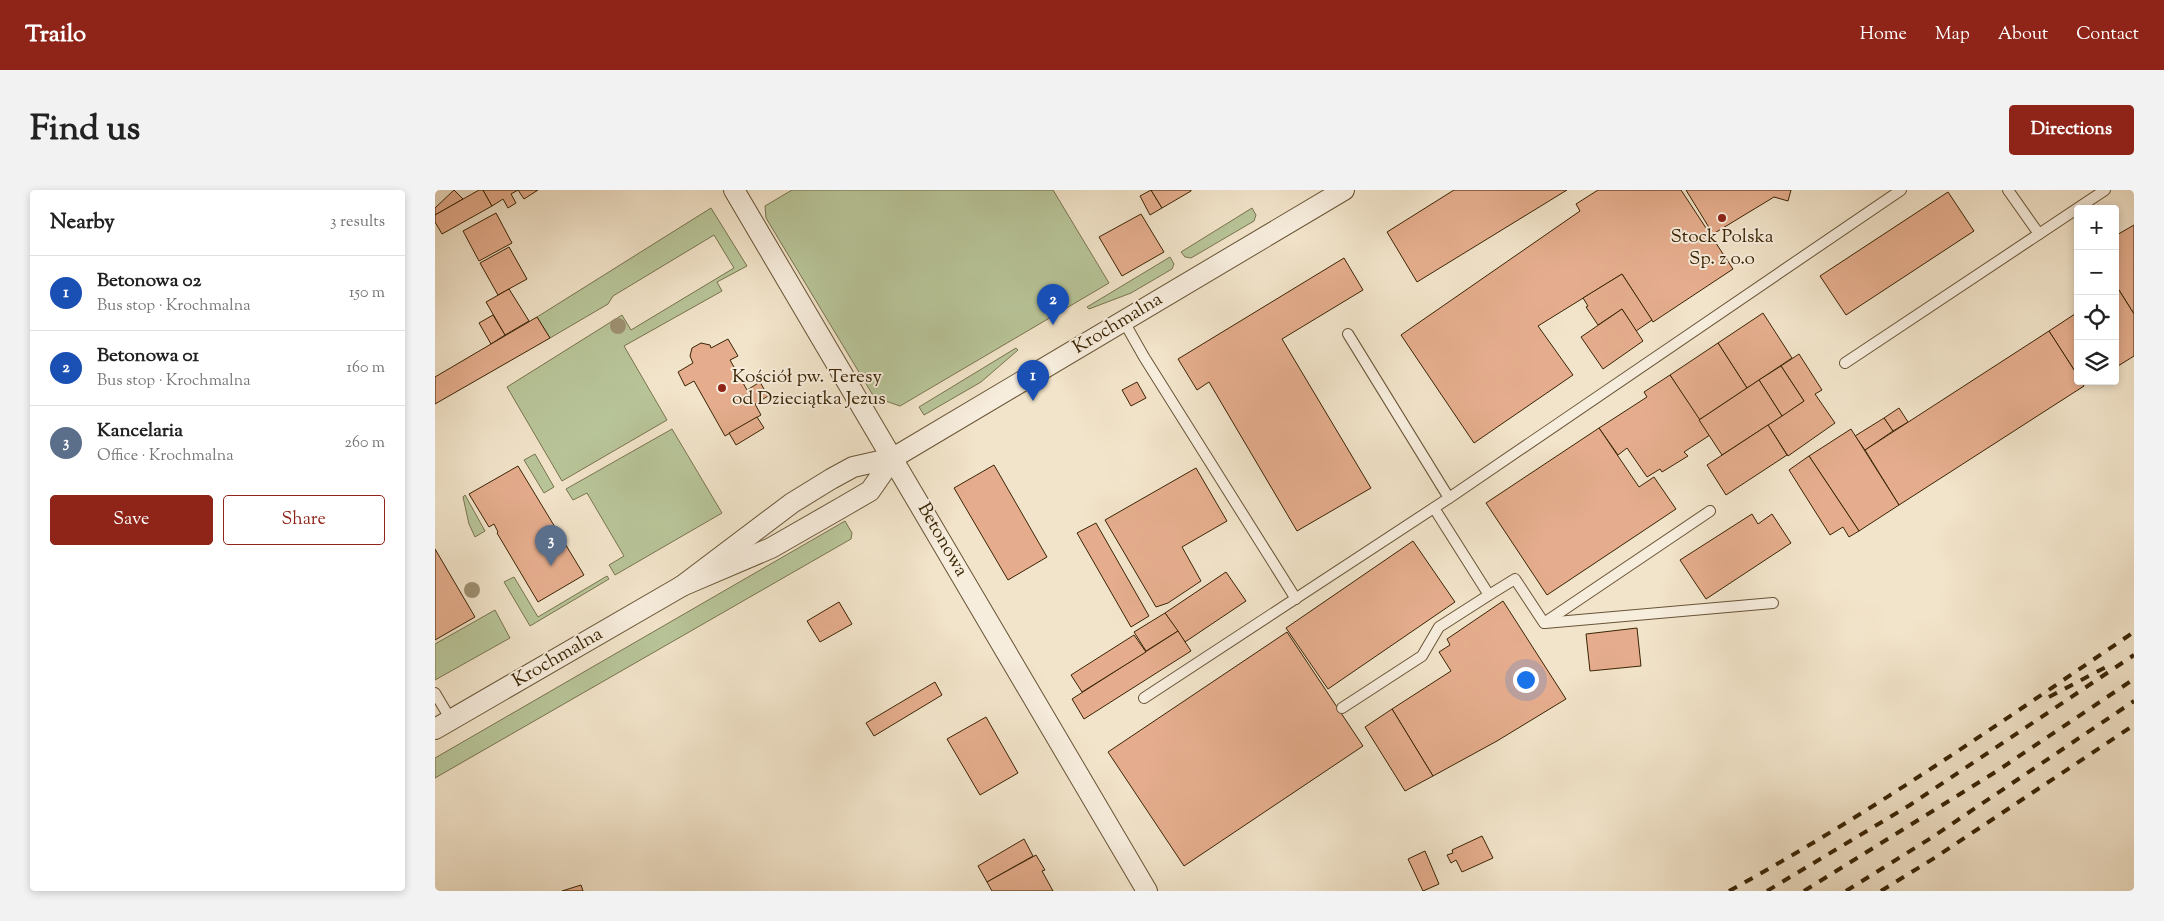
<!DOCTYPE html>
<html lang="en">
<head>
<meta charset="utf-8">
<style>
	body { margin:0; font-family:"Sorts Mill Goudy",serif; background:#f2f2f2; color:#222 }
	.controls { position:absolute; right:15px; top:15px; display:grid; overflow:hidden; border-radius:5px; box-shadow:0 2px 8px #0003 }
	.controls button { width:45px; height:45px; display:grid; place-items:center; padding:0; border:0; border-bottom:1px solid #e0e0e0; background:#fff; color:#222; font:25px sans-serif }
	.you { position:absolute; left:1090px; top:489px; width:18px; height:18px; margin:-12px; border:4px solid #fff; border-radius:50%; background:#1a73e8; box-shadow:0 0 0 8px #1a73e833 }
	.badge { display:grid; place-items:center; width:32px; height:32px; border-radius:50%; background:#8f2418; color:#fff; font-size:16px; font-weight:700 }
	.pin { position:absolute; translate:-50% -41px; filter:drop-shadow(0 1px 2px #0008) }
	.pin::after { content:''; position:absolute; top:26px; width:18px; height:15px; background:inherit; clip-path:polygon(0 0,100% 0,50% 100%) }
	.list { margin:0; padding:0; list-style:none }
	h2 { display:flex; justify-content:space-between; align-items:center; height:65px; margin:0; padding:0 20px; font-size:21px }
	h2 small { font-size:16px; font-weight:400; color:#767676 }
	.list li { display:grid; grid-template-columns:32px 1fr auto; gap:15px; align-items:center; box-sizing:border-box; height:75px; padding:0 20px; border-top:1px solid #e0e0e0 }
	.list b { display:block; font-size:19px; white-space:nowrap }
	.list p { margin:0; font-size:16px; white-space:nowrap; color:#767676 }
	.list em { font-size:16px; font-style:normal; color:#767676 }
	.actions { display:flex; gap:10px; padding:15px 20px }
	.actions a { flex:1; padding:11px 0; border:1px solid #8f2418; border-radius:5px; text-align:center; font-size:18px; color:#8f2418 }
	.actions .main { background:#8f2418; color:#fff }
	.icon { flex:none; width:28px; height:28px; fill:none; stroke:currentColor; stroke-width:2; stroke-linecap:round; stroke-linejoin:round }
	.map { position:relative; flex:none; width:1699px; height:701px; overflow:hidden; border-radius:5px }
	header { display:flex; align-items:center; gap:30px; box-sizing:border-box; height:70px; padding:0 25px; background:#8f2418; color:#fff }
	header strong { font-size:24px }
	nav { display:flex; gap:28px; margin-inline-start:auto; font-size:18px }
	.intro { display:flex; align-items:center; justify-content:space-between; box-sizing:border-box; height:120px; padding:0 30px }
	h1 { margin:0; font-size:35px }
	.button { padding:12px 22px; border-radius:5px; background:#8f2418; color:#fff; font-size:18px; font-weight:700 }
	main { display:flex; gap:30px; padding:0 30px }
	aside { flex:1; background:#fff; border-radius:5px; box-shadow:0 2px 8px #0003 }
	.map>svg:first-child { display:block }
	.green { fill:#b8c599; stroke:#79744e }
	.building { fill:#e5ad8d; stroke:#3a2404 }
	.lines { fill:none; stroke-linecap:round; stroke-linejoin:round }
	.service-casing { stroke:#685436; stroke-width:12 }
	.minor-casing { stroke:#685436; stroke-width:22 }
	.service { stroke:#f7eddd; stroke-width:10 }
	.minor { stroke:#f7eddd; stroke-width:20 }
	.rail { stroke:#3a2404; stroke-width:4; stroke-dasharray:9 9; stroke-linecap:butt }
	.tree { fill:#9e9071 }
	.poi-dot { fill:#8f2418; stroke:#f7eddd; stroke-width:2 }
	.labels { text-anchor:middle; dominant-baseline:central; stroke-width:4; stroke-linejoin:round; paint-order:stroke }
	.poi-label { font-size:19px; fill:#3a2404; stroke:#f7eddd }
	.street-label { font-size:19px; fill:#3a2404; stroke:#f7eddd }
</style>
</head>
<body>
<header>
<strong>Trailo</strong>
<nav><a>Home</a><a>Map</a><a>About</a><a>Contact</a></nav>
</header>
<div class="intro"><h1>Find us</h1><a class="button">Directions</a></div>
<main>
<aside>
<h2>Nearby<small>3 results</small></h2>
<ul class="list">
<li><span class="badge" style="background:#1a4fb4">1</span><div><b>Betonowa 02</b><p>Bus stop · Krochmalna</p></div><em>150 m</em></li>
<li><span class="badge" style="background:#1a4fb4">2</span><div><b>Betonowa 01</b><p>Bus stop · Krochmalna</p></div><em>160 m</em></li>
<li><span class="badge" style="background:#5c6f8a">3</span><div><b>Kancelaria</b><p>Office · Krochmalna</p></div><em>260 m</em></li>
</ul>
<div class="actions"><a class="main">Save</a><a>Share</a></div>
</aside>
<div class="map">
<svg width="1699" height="701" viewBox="0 0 1699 701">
	<rect width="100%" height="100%" fill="#f2e4ca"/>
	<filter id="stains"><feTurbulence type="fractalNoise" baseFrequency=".004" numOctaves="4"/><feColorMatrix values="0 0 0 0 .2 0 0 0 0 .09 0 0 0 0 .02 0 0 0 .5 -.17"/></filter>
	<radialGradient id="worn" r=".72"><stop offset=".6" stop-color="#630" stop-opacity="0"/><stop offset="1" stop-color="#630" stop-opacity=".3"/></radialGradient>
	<g class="green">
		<path d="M357,0H618L674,93L465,216L439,207L331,28L330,16Z"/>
		<path d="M276,18L312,76L282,92L287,101L189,156L232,230L127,291L72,197L187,125L196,140L299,78L279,45L178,106L173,114L115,148L102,127Z"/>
		<path d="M817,18L821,25L819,31L756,68L750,67L746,62Z"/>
		<path d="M735,67L739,74L737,79L696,103L654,119L652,117Z"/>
		<path d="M581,158L583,160L546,192L489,225L484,217Z"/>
		<path d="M237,239L287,323L180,385L174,375L189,366L152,303L138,310L131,299Z"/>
		<path d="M100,264L119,297L109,303L89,270Z"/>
		<path d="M30,305L50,341L40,347L34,334L28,307Z"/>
		<path d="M410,331L417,343L416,349L0,588V568Z"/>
		<path d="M172,386L174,389L95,436L69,392L79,387L103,427Z"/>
		<path d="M60,420L75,448L0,490V454Z"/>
	</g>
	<g class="building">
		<path d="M19,0L28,9L0,25V18Z"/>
		<path d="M44,0H48L57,16L7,44L0,32V25Z"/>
		<path d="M48,0H83L76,4L81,13L73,18L68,9L57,16Z"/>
		<path d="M83,0H103L89,9Z"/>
		<path d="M716,0L727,18L715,25L705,6Z"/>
		<path d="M716,0H756V1L727,18Z"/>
		<path d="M1019,0H1132L982,92L952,42Z"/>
		<path d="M1163,0H1246L1298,79L1218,132L1187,84L1103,136L1138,185L1039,253L966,145L1145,21L1141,14Z"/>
		<path d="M1251,0H1356L1353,11L1339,7L1278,44Z"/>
		<path d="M1513,2L1539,41L1411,125L1385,86Z"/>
		<path d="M61,23L77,53L44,71L28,41Z"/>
		<path d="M706,24L729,62L687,86L664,47Z"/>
		<path d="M1699,35V124L1682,97L1680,98V46Z"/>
		<path d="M74,57L92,89L63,105L45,73Z"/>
		<path d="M909,68L928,100L847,149L936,298L862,341L774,192L762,200L743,169Z"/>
		<path d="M1187,84L1217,130L1201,141L1187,119L1163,135L1151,117L1153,116L1148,108Z"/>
		<path d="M1682,97L1699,124V166L1683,176H1680V98Z"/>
		<path d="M74,99L94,131L70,145L51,112Z"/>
		<path d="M1187,119L1208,151L1168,179L1146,147Z"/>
		<path d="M1643,122V186L1614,141Z"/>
		<path d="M1328,123L1357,168L1312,198L1283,153Z"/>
		<path d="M58,125L70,145L56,154L44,133Z"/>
		<path d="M102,127L115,148L0,214V187Z"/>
		<path d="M1614,141L1643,186V191H1646L1649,196L1464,315L1430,260Z"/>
		<path d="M293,149L303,166L295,170L312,200L325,192L333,206L320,214L326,225L290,246L259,191L250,196L243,182L258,173L255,166L257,158L266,153L275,155L276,158Z"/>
		<path d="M1283,153L1312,198L1264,230L1235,185Z"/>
		<path d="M1364,164L1387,200L1380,204L1400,233L1353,266L1333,235L1369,211L1346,176Z"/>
		<path d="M1346,176L1369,211L1347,226L1324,190Z"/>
		<path d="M1235,185L1275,245L1249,262L1253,266L1227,282L1225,279L1212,287L1192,258L1183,265L1164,238L1212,207L1209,202Z"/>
		<path d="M1324,190L1347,226L1287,265L1264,230Z"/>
		<path d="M702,192L711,208L696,216L687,200Z"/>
		<path d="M1464,218L1473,232L1458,241L1449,228Z"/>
		<path d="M322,227L329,238L301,255L294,243Z"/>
		<path d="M1449,228L1458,241L1430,260L1420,246Z"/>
		<path d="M1333,235L1352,265L1291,305L1272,275Z"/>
		<path d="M1164,238L1204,297L1219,287L1241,319L1112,405L1051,313Z"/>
		<path d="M1416,239L1464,315L1424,341L1374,266Z"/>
		<path d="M1374,266L1424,341L1414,347L1408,337L1395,345L1354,280Z"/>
		<path d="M559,275L612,367L573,390L519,298Z"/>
		<path d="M83,276L149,385L103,412L62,343L63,342L59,334L54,337L34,304Z"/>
		<path d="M761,278L792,331L747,357L766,391L733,413L721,417L670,330Z"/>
		<path d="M1317,324L1323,334L1337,324L1356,353L1271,409L1245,370Z"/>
		<path d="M661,333L714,426L696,437L642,343Z"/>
		<path d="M978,351L1020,412L893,499L851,438Z"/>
		<path d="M0,359L40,427L0,450Z"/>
		<path d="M791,382L811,411L750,452L730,423Z"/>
		<path d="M1068,411L1131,509L1062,551L998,586L957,519L1016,481L1004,462L1015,455L1012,449Z"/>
		<path d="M404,412L417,434L385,452L372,431Z"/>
		<path d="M730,423L743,441L711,461L699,442Z"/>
		<path d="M1202,438L1206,476L1155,481L1151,444Z"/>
		<path d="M743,441L756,461L649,529L637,509Z"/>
		<path d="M852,442L928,556L749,676L673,562Z"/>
		<path d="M699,445L711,462L647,502L636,485Z"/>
		<path d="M500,492L507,505L439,546L431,533Z"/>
		<path d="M957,519L998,586L970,601L930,537Z"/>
		<path d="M551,527L583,583L545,605L512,549Z"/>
		<path d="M1047,646L1058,668L1027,682L1021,670L1016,673L1012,665L1018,663L1017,660Z"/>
		<path d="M589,649L598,666L552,692L543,676Z"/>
		<path d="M990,661L1004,694L988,701L973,669Z"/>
		<path d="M601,665L610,680L607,681L618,701H557L552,692Z"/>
		<path d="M146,695L148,701H127Z"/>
	</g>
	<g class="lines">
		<defs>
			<g id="service">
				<path d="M1573,0L1604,44L1670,0"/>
				<path d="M688,130L709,167L861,409"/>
				<path d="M913,144L1014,308L1466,0"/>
				<path d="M1410,173L1604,44"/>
				<path d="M999,318L1054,405L1080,389L1109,433L1275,321"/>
				<path d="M1110,433L1338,413"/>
				<path d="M0,503L16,530"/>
				<path d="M709,508L1014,308"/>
				<path d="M907,518L987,466L1004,437L1054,405"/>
			</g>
			<g id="minor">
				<path d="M299,0L712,701"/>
				<path d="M247,396L357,313L396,289L418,277L458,268L909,0"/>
				<path d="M0,539L247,396L336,358L411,315L435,301L458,268"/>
			</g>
		</defs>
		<use href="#service" class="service-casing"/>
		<use href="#minor" class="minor-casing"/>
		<use href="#service" class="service"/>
		<use href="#minor" class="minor"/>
		<g class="rail">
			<path d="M1614,507L1671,477"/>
			<path d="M1294,701C1435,624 1566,532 1699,442"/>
			<path d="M1332,701L1475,615L1699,465"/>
			<path d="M1369,701L1562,581L1699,489"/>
			<path d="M1411,701L1496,648L1699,511"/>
			<path d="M1446,701L1501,667L1699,535"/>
		</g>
	</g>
	<g class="tree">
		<circle cx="183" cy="136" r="8"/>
		<circle cx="37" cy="400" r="8"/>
	</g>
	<g class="poi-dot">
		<circle cx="1287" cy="28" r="5"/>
		<circle cx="287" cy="198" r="5"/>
	</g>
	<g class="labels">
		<g class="poi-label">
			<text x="1287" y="47">Stock Polska<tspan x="1287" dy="22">Sp. z o.o</tspan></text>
			<text x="297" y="187" text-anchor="start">Kościół pw. Teresy<tspan x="297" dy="22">od Dzieciątka Jezus</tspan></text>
		</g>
		<g class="street-label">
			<text transform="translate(683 134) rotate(-31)">Krochmalna</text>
			<text transform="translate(507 350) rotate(60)">Betonowa</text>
			<text transform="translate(123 468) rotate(-30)">Krochmalna</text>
		</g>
	</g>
	<rect width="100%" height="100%" filter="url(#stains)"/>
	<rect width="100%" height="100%" fill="url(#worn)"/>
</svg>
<div class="controls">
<button>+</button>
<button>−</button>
<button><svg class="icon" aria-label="locate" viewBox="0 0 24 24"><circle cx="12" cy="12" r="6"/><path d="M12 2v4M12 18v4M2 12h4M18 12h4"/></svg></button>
<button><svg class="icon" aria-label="layers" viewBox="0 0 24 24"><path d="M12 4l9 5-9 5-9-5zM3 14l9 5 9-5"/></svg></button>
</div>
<div class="you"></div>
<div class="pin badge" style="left:598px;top:211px;background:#1a4fb4">1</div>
<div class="pin badge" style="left:618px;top:135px;background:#1a4fb4">2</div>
<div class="pin badge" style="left:116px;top:376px;background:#5c6f8a">3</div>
</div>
</main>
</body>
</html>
